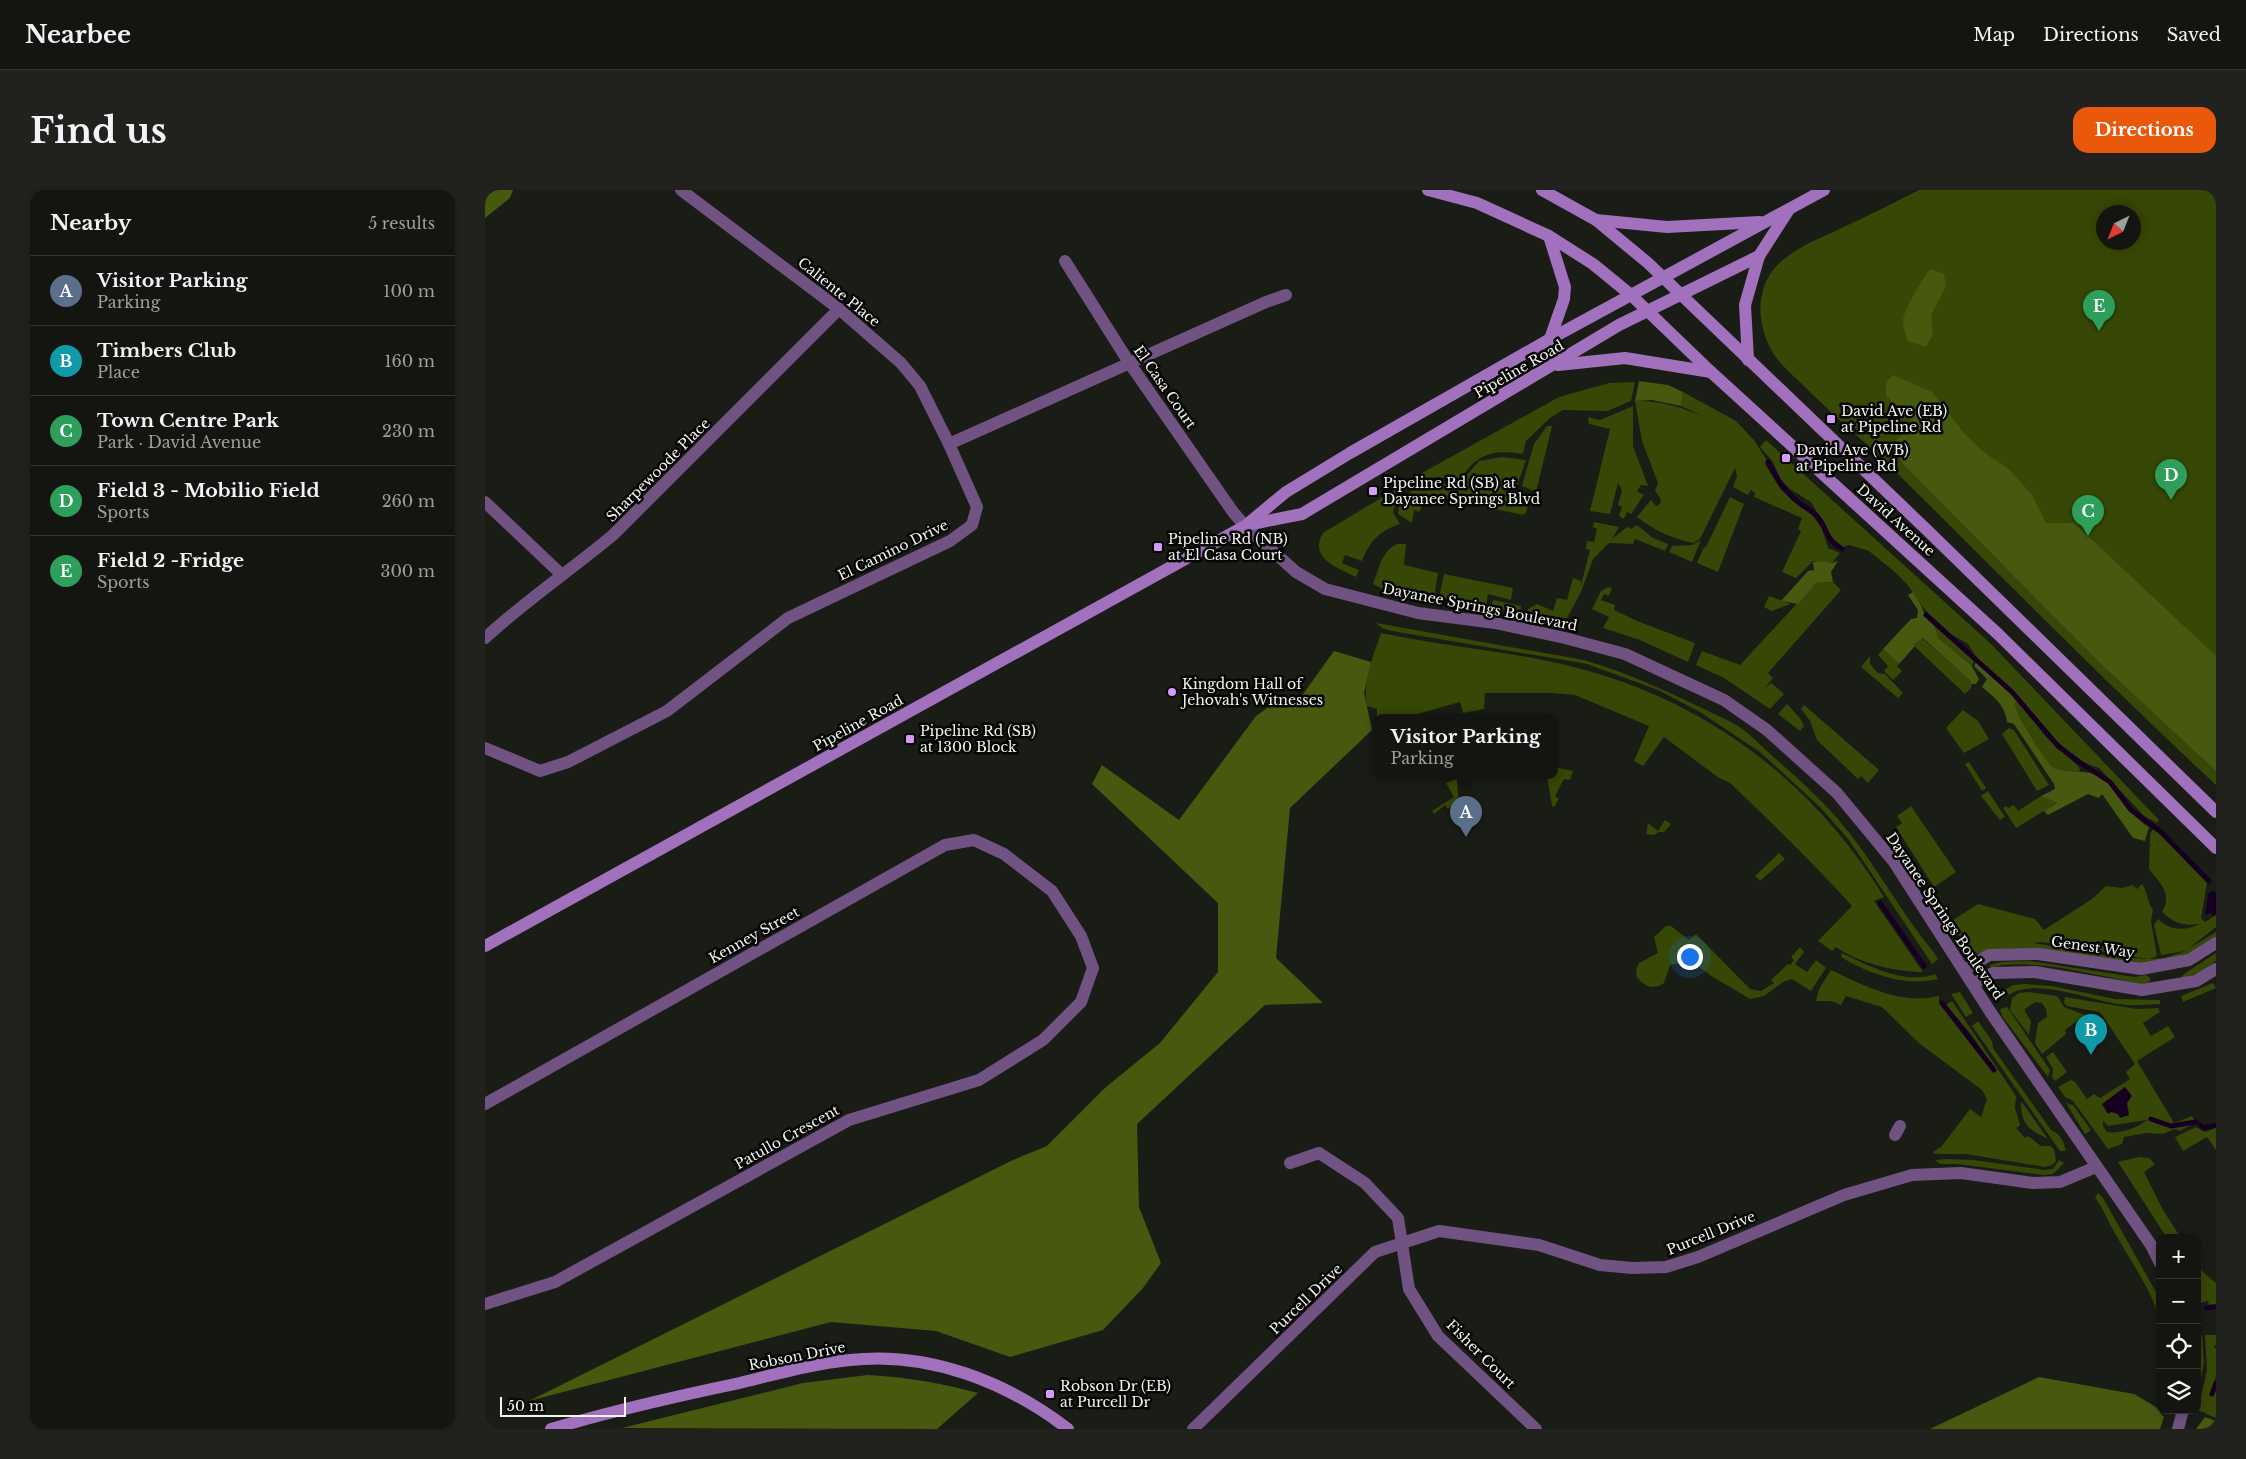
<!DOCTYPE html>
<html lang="en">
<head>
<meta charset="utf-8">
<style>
	body { margin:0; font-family:"Libre Baskerville",serif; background:#21221e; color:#f1f3f6 }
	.controls { position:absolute; right:15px; bottom:15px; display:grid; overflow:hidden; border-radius:10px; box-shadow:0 2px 12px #0003 }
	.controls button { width:45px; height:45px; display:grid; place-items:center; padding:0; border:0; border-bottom:1px solid #333430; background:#141510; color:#f1f3f6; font:25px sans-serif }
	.compass { position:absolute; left:1611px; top:15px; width:45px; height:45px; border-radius:50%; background:#141510; box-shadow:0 2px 12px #0003; rotate:223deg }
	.scale { position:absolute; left:15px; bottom:12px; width:126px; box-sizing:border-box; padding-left:5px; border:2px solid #f3f4f0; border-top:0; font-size:14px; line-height:18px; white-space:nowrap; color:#f3f4f0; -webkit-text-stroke:4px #060605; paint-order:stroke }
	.you { position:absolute; left:1204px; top:766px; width:18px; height:18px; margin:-12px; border:4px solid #fff; border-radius:50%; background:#1a73e8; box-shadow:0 0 0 8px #1a73e833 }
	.badge { display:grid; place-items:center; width:32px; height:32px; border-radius:50%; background:#ea580c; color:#fff; font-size:16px; font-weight:700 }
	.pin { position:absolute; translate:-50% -41px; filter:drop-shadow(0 1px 2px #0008) }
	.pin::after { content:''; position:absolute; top:26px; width:18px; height:15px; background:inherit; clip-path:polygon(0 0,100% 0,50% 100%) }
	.popup { position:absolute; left:888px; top:524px; width:185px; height:65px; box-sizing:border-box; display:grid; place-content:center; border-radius:10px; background:#141510; filter:drop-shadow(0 1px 4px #0005); font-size:16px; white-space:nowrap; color:#9d9f9f }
	.popup b { font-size:19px; color:#f1f3f6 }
	.popup::after { content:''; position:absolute; left:50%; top:100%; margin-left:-10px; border:10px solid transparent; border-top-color:#141510 }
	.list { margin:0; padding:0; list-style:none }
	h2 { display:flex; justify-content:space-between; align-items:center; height:65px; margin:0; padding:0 20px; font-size:21px }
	h2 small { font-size:16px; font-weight:400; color:#9d9f9f }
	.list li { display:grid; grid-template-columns:32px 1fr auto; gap:15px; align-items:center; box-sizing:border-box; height:70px; padding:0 20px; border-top:1px solid #333430 }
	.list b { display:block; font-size:19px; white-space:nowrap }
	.list p { margin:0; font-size:16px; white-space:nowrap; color:#9d9f9f }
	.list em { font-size:16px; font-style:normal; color:#9d9f9f }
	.icon { flex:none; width:28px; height:28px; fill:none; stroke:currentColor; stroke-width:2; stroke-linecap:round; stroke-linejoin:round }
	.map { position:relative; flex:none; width:1731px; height:1239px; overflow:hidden; border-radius:15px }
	header { display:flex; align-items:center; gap:30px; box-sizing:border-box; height:70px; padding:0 25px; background:#141510; border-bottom:1px solid #333430 }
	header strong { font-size:24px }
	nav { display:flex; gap:28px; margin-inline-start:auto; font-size:18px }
	.intro { display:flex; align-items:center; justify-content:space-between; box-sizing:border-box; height:120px; padding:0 30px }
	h1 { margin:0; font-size:35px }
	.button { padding:12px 22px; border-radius:15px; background:#ea580c; color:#fff; font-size:18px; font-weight:700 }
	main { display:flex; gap:30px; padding:0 30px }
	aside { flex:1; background:#141510; border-radius:15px; box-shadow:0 2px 12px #0003 }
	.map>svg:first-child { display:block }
	.green { fill:#374705; fill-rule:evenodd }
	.forest { fill:#47590f }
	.water { fill:#150021 }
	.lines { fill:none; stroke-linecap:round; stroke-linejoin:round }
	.stream { stroke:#150021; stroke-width:5 }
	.street { stroke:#705382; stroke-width:12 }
	.secondary { stroke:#a171be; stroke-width:12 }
	.poi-dot { fill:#d69bfa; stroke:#060605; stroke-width:2 }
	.labels { text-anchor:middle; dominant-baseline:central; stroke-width:5; stroke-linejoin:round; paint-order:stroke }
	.street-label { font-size:14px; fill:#f3f4f0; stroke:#060605 }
	.poi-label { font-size:14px; fill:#f3f4f0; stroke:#060605; text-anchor:start }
</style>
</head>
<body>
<header>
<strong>Nearbee</strong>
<nav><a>Map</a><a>Directions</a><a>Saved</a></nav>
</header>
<div class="intro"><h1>Find us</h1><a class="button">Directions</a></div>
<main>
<aside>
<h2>Nearby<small>5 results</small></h2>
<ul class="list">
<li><span class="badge" style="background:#5c6f8a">A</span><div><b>Visitor Parking</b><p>Parking</p></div><em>100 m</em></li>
<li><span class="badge" style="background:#0f9aa8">B</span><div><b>Timbers Club</b><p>Place</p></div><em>160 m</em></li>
<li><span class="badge" style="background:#2e9e5b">C</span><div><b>Town Centre Park</b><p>Park · David Avenue</p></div><em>230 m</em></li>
<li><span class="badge" style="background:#2e9e5b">D</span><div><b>Field 3 - Mobilio Field</b><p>Sports</p></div><em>260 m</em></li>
<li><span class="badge" style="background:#2e9e5b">E</span><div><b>Field 2 -Fridge</b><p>Sports</p></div><em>300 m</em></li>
</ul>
</aside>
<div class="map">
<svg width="1731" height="1239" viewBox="0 0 1731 1239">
	<rect width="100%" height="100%" fill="#1a1c16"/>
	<g class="green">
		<path d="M1434,0H1731V595C1623,495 1521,391 1417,288C1386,257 1352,229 1321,198C1312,189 1301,180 1293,170C1279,153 1272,125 1277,104C1285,64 1331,51 1363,35C1387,24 1410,12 1434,0ZM1618,22H1648V52H1618Z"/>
		<path d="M1150,192L1146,211L1122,221L1078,220L1065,228L1041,251L1038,264C1008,259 991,264 975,290L950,287L929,292L928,288L1074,207L1124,193Z"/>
		<path d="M1198,202L1251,231L1269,250L1283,272L1280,274L1296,300L1325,322L1337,339L1343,358L1355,363L1347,373L1328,371L1311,388L1297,382L1316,341L1313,339L1317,328L1269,307L1270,303L1266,300L1263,305L1248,297L1252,286L1250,278L1215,349L1208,353C1186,348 1170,341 1152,327L1166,310L1171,316L1175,314L1176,309L1170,301L1173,293L1157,251L1150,211C1175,210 1195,217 1218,226L1196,216Z"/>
		<path d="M1148,216V256L1163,296L1156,295L1152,301L1159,305L1146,324L1142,322L1139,329L1134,326L1137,317L1133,315L1137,300L1133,293L1125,324L1105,321L1125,239L1104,234L1103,227L1115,230Z"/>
		<path d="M1062,236H1067L1051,302L1037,296L1049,254Z"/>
		<path d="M1281,250L1506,454L1674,630L1672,633L1659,626L1614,578L1602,574L1586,564L1563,543L1529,501L1492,468L1483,454L1466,444L1440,420L1422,394L1411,383L1384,361L1364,355L1358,357L1347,348L1326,312L1305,299L1296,290L1288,272L1275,257Z"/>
		<path d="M1017,267L1041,270L1032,296L1026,304L1012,306L1029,307L1032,303L1045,309L1041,322L1038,325L953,307L949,314L939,313L934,322L929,320L927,333L913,324C915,293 951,294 975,293L994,271Z"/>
		<path d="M924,291L929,294C917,302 911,308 908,322L915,334C894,341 885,351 877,371L860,365L857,373L874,380L871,387C853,378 823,368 838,343Z"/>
		<path d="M1245,307L1259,314L1233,382L1212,373L1219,357H1221Z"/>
		<path d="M1109,332L1134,337L1127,349L1142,337L1146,339L1152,335L1168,348L1183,354L1180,361L1150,349L1148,354L1124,353L1108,369L1096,402L1082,428L1044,425L1043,419L1052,414L1068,421L1072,408L1082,410L1088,388L1096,391V395L1105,360L1101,359L1102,351L1109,352L1112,339L1108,337Z"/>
		<path d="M1216,350L1207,372L1184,362L1187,356L1207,355Z"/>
		<path d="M913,354H921L919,375L953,383L949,408L901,401L888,394C894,379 897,359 913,354Z"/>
		<path d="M959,384L1028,398L1026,410L1003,404L1001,416L954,408Z"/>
		<path d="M1348,392L1356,400L1283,483L1288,488L1279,499L1286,493L1299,504L1285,519L1239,488L1211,475L1217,461L1255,475L1331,393Z"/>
		<path d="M1123,397L1127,398L1124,406L1119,404L1116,410L1130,415L1129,420L1152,431L1210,453L1203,472L1155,450L1118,438L1124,427L1107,419L1116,401Z"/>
		<path d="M1284,406L1306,414L1287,421L1279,417Z"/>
		<path d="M1008,410L1036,416L1035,423L1006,417Z"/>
		<path d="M891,433L1099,470C1144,483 1184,502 1225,522C1239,528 1256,536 1267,547C1295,574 1326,598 1352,628C1383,663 1405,704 1433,742C1439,751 1447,759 1453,769L1447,774L1364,650L1335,617L1275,562L1215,522L1173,500L1102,474L907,441L897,438Z"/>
		<path d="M1450,436L1489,471L1487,476L1453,448Z"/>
		<path d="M896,443C958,456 1023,461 1085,476C1219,509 1327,590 1399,707L1389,711L1438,782C1410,782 1374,773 1351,757L1347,761L1333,751L1367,716C1328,673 1287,633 1245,593L1234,588L1179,547L1158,576L1149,571L1164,536L1090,505L1068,503H1000L999,519L978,523L975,512L918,528H892V519L882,516C877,491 888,467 896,443Z"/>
		<path d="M1437,448L1487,491L1486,498L1480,504L1428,455Z"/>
		<path d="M1398,459L1414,474L1412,476L1417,481L1408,490L1399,481L1403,476L1393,465Z"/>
		<path d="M1385,466V474L1393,483L1400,484L1418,503L1413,508L1376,477Z"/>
		<path d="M1532,510L1561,547L1594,577L1595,581C1584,584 1575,582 1566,576L1551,555L1534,526L1530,514Z"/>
		<path d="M1302,514L1315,528L1319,536L1315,541L1293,524Z"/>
		<path d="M1319,515L1394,580L1383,593L1376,586L1373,589L1332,550L1325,531L1316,519Z"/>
		<path d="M1478,520L1493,531L1504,549L1479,563L1461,538Z"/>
		<path d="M1524,538L1529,540L1564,595L1552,601L1517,544Z"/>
		<path d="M1484,572L1501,598L1497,601L1480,574Z"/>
		<path d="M1070,577L1088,581L1085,590L1079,589L1070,606L1074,609L1069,617L1067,616L1062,586H1070Z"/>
		<path d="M972,589L974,621L971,619V625L965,617L963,619L960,615L949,624L947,621L969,607L961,593Z"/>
		<path d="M1503,601L1520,627L1515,630L1496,606Z"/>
		<path d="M1556,606L1572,613L1531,638L1518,618L1521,616L1523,618L1529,615L1533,621Z"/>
		<path d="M1426,616L1471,682L1449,697L1411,637L1417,633L1412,626Z"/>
		<path d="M1180,630L1186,634L1179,642H1174L1169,645L1161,644L1163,633L1173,641Z"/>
		<path d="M1669,638L1722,693L1716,728L1720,732L1731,725V737L1703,759L1731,742V747L1706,764L1658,775L1549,758L1489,764L1486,763V758L1480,759L1468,730L1493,714L1550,729L1559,740L1607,709L1621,696L1637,698L1648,695L1652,699L1657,694C1663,703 1662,711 1668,720L1666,731L1672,766L1664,769L1679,768L1701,761L1676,765L1669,735L1673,729C1685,741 1700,741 1715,734C1699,736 1690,734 1677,722C1688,704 1675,693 1664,679L1665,644ZM1556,752L1663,769L1624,766L1549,753Z"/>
		<path d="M1294,663L1300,669L1275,691L1270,686Z"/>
		<path d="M1181,736H1186L1204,750L1211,744L1265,799L1276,801L1289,793L1286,790L1303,774L1305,775L1309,770L1306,767L1315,757L1319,762L1310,774L1322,782L1331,770L1341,778L1326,801L1307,789L1298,792L1279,806L1265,809L1228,787L1206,771L1185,775L1179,793C1169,800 1159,797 1152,787L1151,780L1154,773L1173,763L1169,747Z"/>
		<path d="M1357,763C1384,776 1420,795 1450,784L1453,789C1420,797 1384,784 1356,767Z"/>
		<path d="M1731,763V771L1717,781L1692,792L1699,784Z"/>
		<path d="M1546,771L1649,787L1661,785L1666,789L1664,792L1657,794C1616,787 1544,766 1505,778V775L1516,772Z"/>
		<path d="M1346,780C1380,796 1415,815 1454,806V813L1507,881L1511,880L1486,844L1461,815L1467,811L1531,906L1530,918L1535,935L1531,938L1540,948L1543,946L1556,956H1565L1569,959L1571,971L1567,975L1560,977L1481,964H1450L1448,962L1457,956L1485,919L1496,927L1502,909L1497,900L1435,854L1397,817L1361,806L1356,815L1346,811H1331L1334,799Z"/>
		<path d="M1728,793L1731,798L1698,812L1696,806Z"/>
		<path d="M1540,794L1567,796L1630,809L1675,810V814C1661,815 1647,816 1633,814C1605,810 1548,787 1524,805L1520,800L1528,795Z"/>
		<path d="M1475,802L1488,823L1481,827L1466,804Z"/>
		<path d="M1543,802L1572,806L1579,817L1600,825L1580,840L1581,844L1557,864L1550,853L1553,833L1562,827L1561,819L1557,813L1550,812L1540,819V822L1546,831L1544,845L1525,820L1527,808L1534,803Z"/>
		<path d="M1580,807L1652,819L1673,818L1675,822L1658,833L1666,846L1683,836L1690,847L1652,871L1689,933L1707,926L1710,933L1695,941L1690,939L1678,944L1661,943L1639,947L1637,954L1623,959L1588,911L1580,907L1573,897L1586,890L1590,892L1602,909L1609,904L1615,908L1645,889L1641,882L1650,874L1615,822L1582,816L1579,813ZM1618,930L1623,936L1662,930C1653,938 1635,944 1622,942L1618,936Z"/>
		<path d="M1522,817L1565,880L1563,887L1517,826L1515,819Z"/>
		<path d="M1493,831L1507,851L1508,858L1566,940C1575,944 1579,951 1581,961H1575L1487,836Z"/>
		<path d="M1568,862L1582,882L1570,891L1567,887L1568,879L1561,867Z"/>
		<path d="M1536,911L1563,949C1542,939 1536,934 1536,911Z"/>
		<path d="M1581,913L1588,915L1606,940L1600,944Z"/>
		<path d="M1711,937L1720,942L1731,938V960L1722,947L1698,961L1690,947Z"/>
		<path d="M1654,967L1664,968L1670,974L1659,982L1678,1020L1696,1048H1682L1633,972Z"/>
		<path d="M1461,969L1489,970L1559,980L1568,979L1574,970L1579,973L1568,984L1559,985L1472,974H1455L1450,970Z"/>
		<path d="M1613,1003L1618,1008L1671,1102L1675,1111V1131C1666,1098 1647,1074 1631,1045C1623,1032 1619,1019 1610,1008Z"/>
		<path d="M1712,1073L1718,1082L1731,1093V1114L1724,1115L1723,1111L1714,1113L1712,1108Z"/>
		<path d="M1717,1145L1719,1173L1712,1209C1712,1188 1714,1169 1713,1148Z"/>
		<path d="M1720,1145H1731V1155L1728,1156L1731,1159V1186L1725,1204H1729L1731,1197V1228L1713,1220L1722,1180Z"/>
	</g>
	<g class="forest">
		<path d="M0,0H28L25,8L0,28Z"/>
		<path d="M1445,79L1459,84L1461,96L1446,125L1448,144L1441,157L1423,151C1421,145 1418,138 1418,131C1418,121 1438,89 1445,79Z"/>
		<path d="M1408,185L1447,202L1479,243L1501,264L1524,279L1547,305L1561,333H1589L1731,466V581L1615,473L1419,275L1410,260L1409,253L1427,233L1423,226L1401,206V192Z"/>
		<path d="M1154,191L1183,195L1198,202L1196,216L1167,210L1150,211Z"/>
		<path d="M1336,371L1347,373L1353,371L1346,382L1348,392L1331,393L1313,414L1296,411L1323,381L1329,380L1328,372Z"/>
		<path d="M1428,402L1436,415L1440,425L1450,436L1453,448L1486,475L1494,489L1491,494H1486V491L1438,448L1429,454L1430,456L1414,474L1398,459L1426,429L1432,428L1433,420L1423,405Z"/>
		<path d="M849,461L886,472L879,503L887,540L805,618L791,768L838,813L780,815L652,934L654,1017L676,1073L658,1098L618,1140L525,1167L451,1141L346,1132L44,1211L528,970L562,956L621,897L675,853L733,782V713L607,594L617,575L694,630L771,526L796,508L816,507Z"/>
		<path d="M1491,472L1532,510L1530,514L1534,526L1551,555L1566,576C1583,587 1602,576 1618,589C1636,603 1643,625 1664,637L1660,651L1648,648L1617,604L1614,608L1603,604L1563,625L1559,621L1572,613L1556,606L1570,599L1569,594L1529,534L1522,532C1520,515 1510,508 1497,497L1502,489L1489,476Z"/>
		<path d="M383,1185C421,1187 456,1193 493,1203L452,1239L137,1238L318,1193Z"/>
		<path d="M1554,1187L1649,1204L1676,1220L1675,1223L1679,1227L1675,1239H1445Z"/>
		<path d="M1720,1227L1731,1231V1239H1711Z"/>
	</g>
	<g class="water">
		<path d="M1726,701L1731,702V725L1728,726L1726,723L1720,725L1723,705Z"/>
		<path d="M1640,897L1647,906L1642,913L1644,925L1635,928L1633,924L1626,922L1623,924L1617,914Z"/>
	</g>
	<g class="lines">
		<g class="stream">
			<path d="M1283,272C1291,287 1299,301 1313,312C1319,317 1326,320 1332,326C1344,340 1338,347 1357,359"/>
			<path d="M1441,425L1527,502L1573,556L1597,574L1625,592L1646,620L1676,642L1724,691"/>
			<path d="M1395,713L1439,776"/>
			<path d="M1457,813L1509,880"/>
			<path d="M1666,929L1686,936L1711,932"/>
			<path d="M1715,935L1719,938L1731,935"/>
			<path d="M1721,1118L1731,1117"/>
			<path d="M1727,1204L1731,1193"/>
		</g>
		<g class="street">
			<path d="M580,71L645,174L748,322L760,336L811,382L840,399L933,423L1010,433L1080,448L1140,464L1239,510L1282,540L1352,603L1409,672L1506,823L1666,1055L1675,1073"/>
			<path d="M464,254L781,112L801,105"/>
			<path d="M0,312L77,385"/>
			<path d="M0,448C40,411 86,380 128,345L354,119"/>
			<path d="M0,558L55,581L83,572L182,521L303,428L465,351L487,335L492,317L464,254L435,196L416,173L354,119L196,0"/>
			<path d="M1479,780L1504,765L1553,764L1656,779L1704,770L1731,753"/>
			<path d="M1488,794L1508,783L1550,782L1657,800L1711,791L1731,779"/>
			<path d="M0,914L460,655L489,650L519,664L567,701L596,746L608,778L596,812L558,850L494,890L364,930L70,1092L0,1114"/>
			<path d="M1410,945L1415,936"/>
			<path d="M805,973L834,963L880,993L913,1028L924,1099L953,1146L1051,1239"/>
			<path d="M708,1239L890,1062L954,1041L1054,1055L1115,1075L1147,1078L1181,1077L1213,1067L1359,1005L1427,985L1476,983L1548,993L1575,992L1611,977"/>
			<path d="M1693,1239L1698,1220"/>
		</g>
		<g class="secondary">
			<path d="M943,0L992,13L1064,46L1108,74L1146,105L1226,182L1513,444L1731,658"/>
			<path d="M1057,0L1111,30L1163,73L1443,341L1731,622"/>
			<path d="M1111,30L1182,37L1275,32"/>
			<path d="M1064,46L1080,97L1079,109L1065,149"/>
			<path d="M1263,170L1260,115L1274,66"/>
			<path d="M1073,175L1140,168L1226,182"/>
			<path d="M762,335L817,324L1134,135L1274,66L1303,21"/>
			<path d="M0,756L760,336L801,302L865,263L1065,149L1339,0"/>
			<path d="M66,1239C127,1221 188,1207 250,1194C288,1185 326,1174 365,1170C444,1161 522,1192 583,1239"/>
		</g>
	</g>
	<g class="poi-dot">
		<rect x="1341" y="224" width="10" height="10" rx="2.5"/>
		<rect x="1296" y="263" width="10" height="10" rx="2.5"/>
		<rect x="883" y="296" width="10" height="10" rx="2.5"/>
		<rect x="668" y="352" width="10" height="10" rx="2.5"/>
		<circle cx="687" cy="502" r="5"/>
		<rect x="420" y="544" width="10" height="10" rx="2.5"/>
		<rect x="560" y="1199" width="10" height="10" rx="2.5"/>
	</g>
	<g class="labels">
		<g class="street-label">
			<text transform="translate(354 102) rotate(39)">Caliente Place</text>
			<text transform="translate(1034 179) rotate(-30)">Pipeline Road</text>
			<text transform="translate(680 197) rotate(55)">El Casa Court</text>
			<text transform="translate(173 280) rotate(-45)">Sharpewoode Place</text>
			<text transform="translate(1411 330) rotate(42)">David Avenue</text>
			<text transform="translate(408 360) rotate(-26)">El Camino Drive</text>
			<text transform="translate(995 417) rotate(11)">Dayanee Springs Boulevard</text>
			<text transform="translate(373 533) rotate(-29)">Pipeline Road</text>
			<text transform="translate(1460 726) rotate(56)">Dayanee Springs Boulevard</text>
			<text transform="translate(269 745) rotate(-29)">Kenney Street</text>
			<text transform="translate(1608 757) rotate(8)">Genest Way</text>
			<text transform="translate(302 947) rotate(-29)">Patullo Crescent</text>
			<text transform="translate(1226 1043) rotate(-22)">Purcell Drive</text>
			<text transform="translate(821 1109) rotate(-44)">Purcell Drive</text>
			<text transform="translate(996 1164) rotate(45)">Fisher Court</text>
			<text transform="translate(312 1166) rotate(-11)">Robson Drive</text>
		</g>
		<g class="poi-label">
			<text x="1356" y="221">David Ave (EB)<tspan x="1356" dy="16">at Pipeline Rd</tspan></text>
			<text x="1311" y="260">David Ave (WB)<tspan x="1311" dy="16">at Pipeline Rd</tspan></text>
			<text x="898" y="293">Pipeline Rd (SB) at<tspan x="898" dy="16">Dayanee Springs Blvd</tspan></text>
			<text x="683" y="349">Pipeline Rd (NB)<tspan x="683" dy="16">at El Casa Court</tspan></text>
			<text x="697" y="494">Kingdom Hall of<tspan x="697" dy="16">Jehovah's Witnesses</tspan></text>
			<text x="435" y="541">Pipeline Rd (SB)<tspan x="435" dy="16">at 1300 Block</tspan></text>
			<text x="575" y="1196">Robson Dr (EB)<tspan x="575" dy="16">at Purcell Dr</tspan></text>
		</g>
	</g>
</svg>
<div class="controls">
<button>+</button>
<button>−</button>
<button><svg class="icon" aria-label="locate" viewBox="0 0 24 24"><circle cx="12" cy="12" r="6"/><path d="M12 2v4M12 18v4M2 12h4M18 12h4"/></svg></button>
<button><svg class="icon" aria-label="layers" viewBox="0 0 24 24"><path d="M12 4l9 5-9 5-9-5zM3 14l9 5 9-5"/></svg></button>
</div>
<svg class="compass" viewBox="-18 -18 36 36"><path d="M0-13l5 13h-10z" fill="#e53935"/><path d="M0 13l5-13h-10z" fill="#9d9f9f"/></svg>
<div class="scale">50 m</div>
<div class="you"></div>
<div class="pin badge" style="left:981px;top:647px;background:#5c6f8a">A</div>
<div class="popup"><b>Visitor Parking</b>Parking</div>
<div class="pin badge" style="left:1606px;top:865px;background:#0f9aa8">B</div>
<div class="pin badge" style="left:1603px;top:346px;background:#2e9e5b">C</div>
<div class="pin badge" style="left:1686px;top:310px;background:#2e9e5b">D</div>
<div class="pin badge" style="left:1614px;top:141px;background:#2e9e5b">E</div>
</div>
</main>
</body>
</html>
